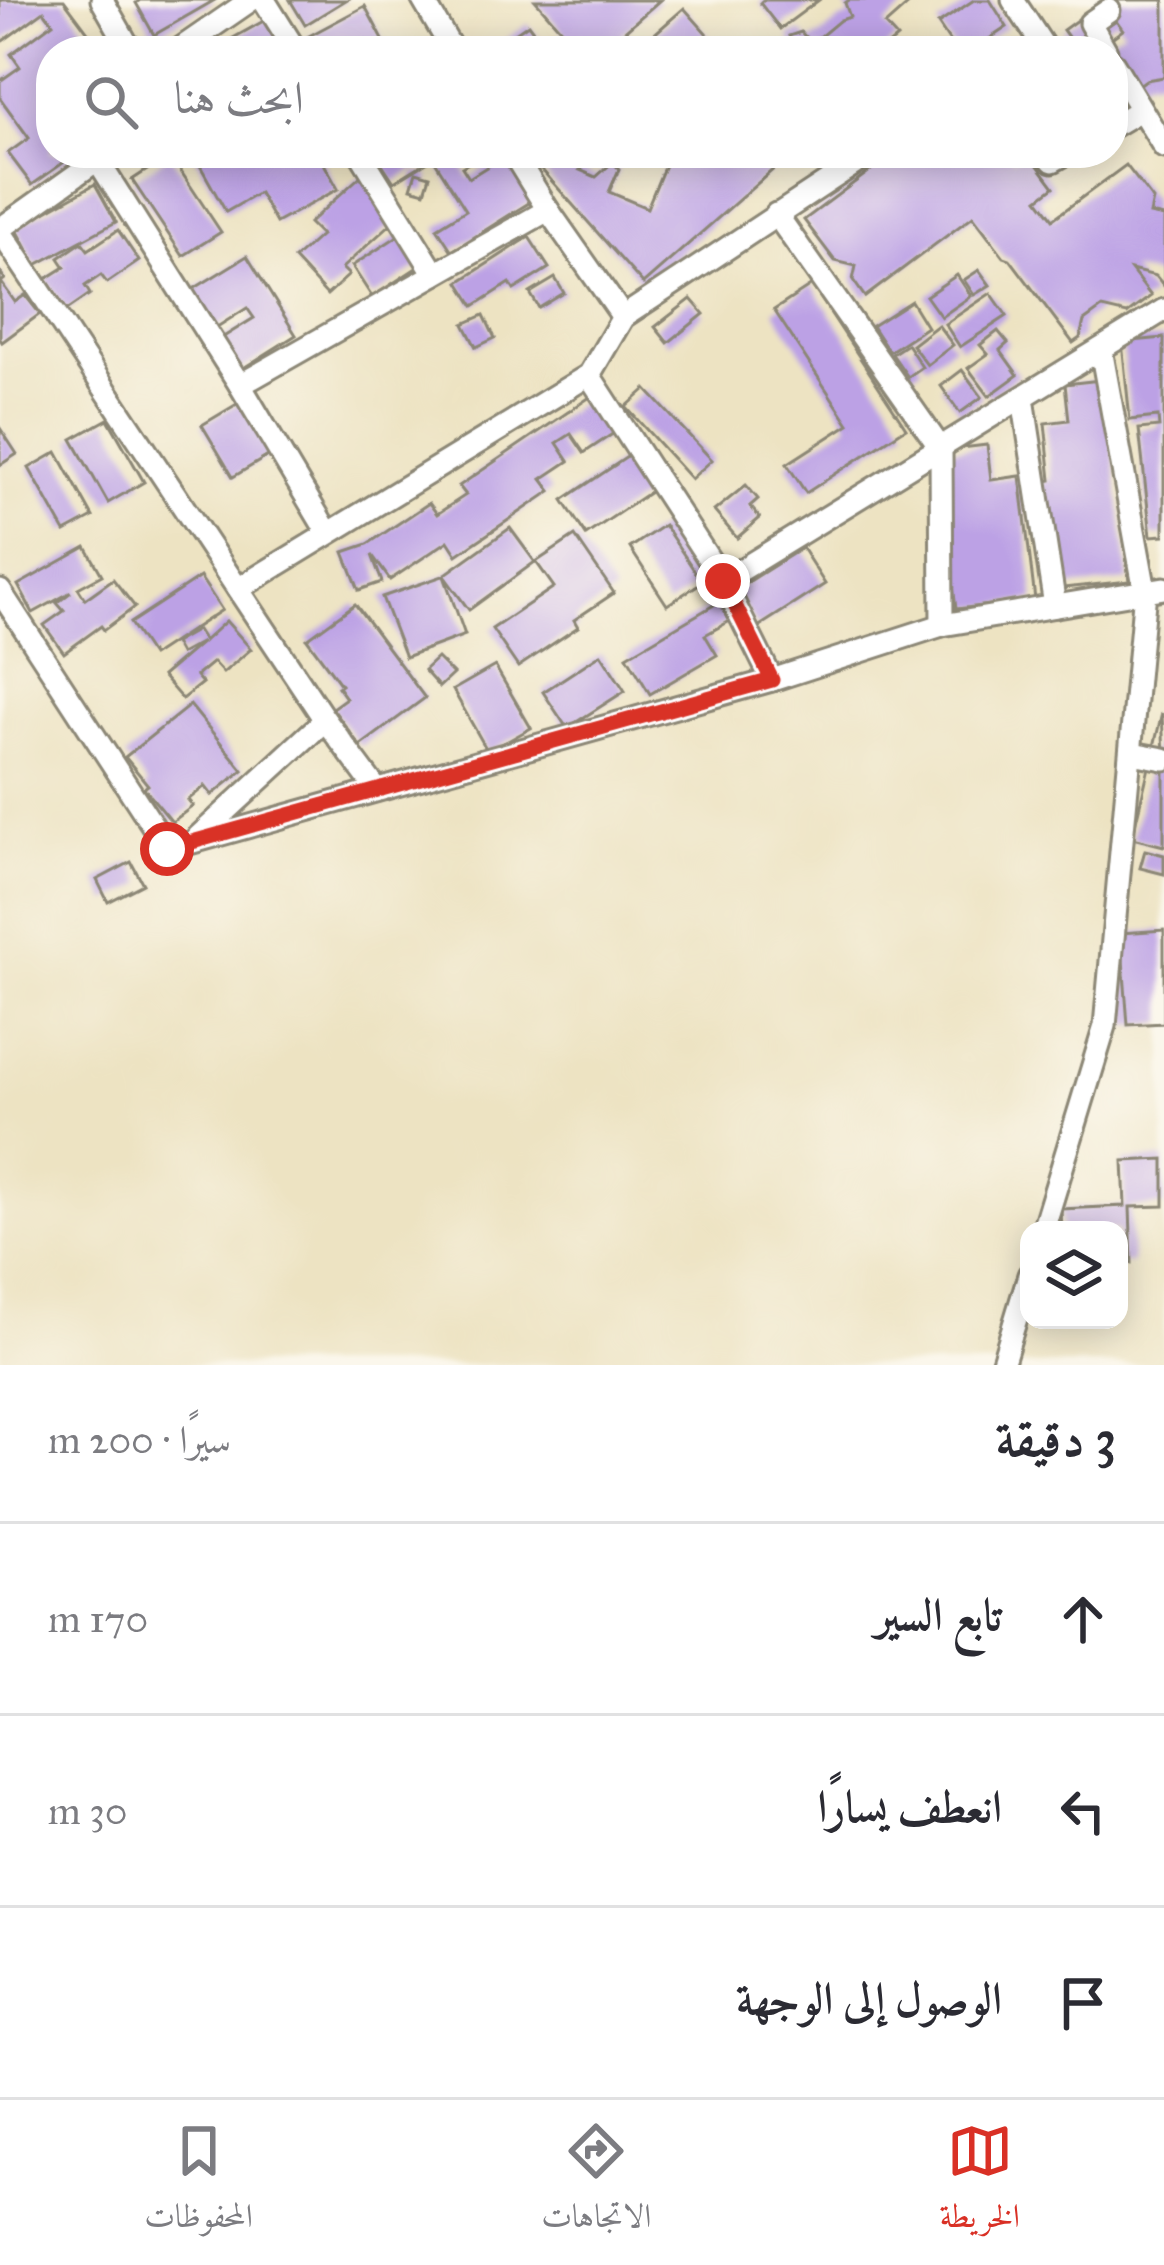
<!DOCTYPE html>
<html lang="ar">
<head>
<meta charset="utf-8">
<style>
	body { margin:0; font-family:"IM FELL Great Primer",Amiri,serif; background:#f2f2f3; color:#2b2b33; direction:rtl }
	.controls { position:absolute; right:36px; bottom:36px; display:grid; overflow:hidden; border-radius:24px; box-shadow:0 6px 30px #0003 }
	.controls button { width:108px; height:108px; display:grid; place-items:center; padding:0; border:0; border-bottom:3px solid #e1e1e2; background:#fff; color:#2b2b33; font:60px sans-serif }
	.stop { position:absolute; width:36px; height:36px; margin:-27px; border:9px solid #d93025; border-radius:50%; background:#fff }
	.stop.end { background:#d93025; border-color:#fff; box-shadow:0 3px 12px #0008 }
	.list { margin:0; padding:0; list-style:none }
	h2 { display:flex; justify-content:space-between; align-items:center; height:156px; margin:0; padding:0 48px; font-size:51px }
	h2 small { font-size:39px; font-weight:400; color:#7c7c81 }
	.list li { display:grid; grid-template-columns:78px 1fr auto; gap:36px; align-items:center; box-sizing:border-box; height:192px; padding:0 48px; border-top:3px solid #e1e1e2 }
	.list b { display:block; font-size:45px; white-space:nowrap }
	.list em { font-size:39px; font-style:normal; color:#7c7c81 }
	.icon { flex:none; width:66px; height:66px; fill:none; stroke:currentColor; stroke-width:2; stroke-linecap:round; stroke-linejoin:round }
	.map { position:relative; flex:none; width:1164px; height:1365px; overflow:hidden; direction:ltr }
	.search { position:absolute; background:#fff; box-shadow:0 6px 30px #0003; left:36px; right:36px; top:36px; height:132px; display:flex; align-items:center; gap:30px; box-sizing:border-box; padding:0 42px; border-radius:48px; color:#7c7c81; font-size:45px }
	.sheet { height:732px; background:#fff }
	nav { display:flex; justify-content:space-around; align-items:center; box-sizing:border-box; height:168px; border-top:3px solid #e1e1e2; background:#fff; font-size:33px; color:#7c7c81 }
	nav a { display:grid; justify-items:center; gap:6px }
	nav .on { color:#d93025 }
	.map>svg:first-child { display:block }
	.building { fill:#bca1e5 }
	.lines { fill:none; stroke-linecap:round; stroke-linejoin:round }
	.minor-casing { stroke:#8c8776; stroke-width:27 }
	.minor { stroke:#fff; stroke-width:21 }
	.route { stroke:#d93025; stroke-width:15 }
</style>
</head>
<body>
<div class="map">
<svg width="1164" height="1365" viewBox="0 0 1164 1365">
	<rect width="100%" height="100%" fill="#fbf7ec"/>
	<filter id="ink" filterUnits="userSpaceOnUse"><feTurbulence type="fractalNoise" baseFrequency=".00833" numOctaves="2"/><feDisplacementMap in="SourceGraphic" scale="24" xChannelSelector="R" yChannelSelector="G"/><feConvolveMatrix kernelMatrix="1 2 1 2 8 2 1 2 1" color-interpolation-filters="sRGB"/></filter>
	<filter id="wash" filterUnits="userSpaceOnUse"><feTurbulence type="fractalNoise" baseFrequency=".004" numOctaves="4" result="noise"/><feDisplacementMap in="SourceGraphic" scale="48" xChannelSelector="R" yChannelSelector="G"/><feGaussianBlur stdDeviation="2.7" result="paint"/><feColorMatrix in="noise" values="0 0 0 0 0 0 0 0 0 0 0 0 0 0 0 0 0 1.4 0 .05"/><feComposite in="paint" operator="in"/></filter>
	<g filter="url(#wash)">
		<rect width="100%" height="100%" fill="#ede3c2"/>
		<g id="blocks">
			<g class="building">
				<path d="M0,0H64L102,51H51V113L48,116L51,121V153H77L32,185L8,153L29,138L0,98V81L20,67L11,54L53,23L44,11L0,43Z"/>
				<path d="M140,0H215L154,35L136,3Z"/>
				<path d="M290,0H346L305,25Z"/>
				<path d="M535,0H660L620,35L635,51H580Z"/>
				<path d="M763,0H819L780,29L760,3Z"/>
				<path d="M849,0H907L910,3L885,25L897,38L881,51H823L822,48L794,51L789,36L801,32L809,41L821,36L840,20L850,17L845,3Z"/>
				<path d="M974,0H990L1007,27L971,51H956L938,24Z"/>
				<path d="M1113,0H1164V77L1146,80L1132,90V95L1113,109V51H1093L1123,30L1116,20L1076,48L1063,30L1095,7L1114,4Z"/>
				<path d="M365,6L389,51H315L307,37Z"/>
				<path d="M684,8L722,51H635Z"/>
				<path d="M276,14L296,51H210Z"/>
				<path d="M528,24L548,51H489Z"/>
				<path d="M193,153H318L338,189L276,223L259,193L226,212Z"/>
				<path d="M375,153H485L462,167L469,178L509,153L540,196L452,251L437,228L466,210L433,158L394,182Z"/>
				<path d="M542,153H600L580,170L596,177L613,162L619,169L609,192L647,208L670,153H792L643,284L534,161Z"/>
				<path d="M894,153H1008L1013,160L1022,154L1031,156L1054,187L1038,199L1053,219L1126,165L1153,200L1150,214L1164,217V286L1156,276L1131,270L1151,296L1127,314L1102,308L1084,321L1080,338L1073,343L1010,259L1004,257L973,216L865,297L853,280L856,266L835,261L804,220Z"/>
				<path d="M170,155L221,232L183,256L132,180Z"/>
				<path d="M365,172L403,213L342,268L349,275L327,295L294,259L321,235L309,223Z"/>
				<path d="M416,172L430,176L425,192L411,188Z"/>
				<path d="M95,184L116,222L36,265L16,228Z"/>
				<path d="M410,228L430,259L372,297L352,266Z"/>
				<path d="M118,230L139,261L107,283L101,275L85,286L90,294L67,310L46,279L65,267L59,258L82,242L88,250Z"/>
				<path d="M529,237L549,268L514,290L510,283L474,306L459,282Z"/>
				<path d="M247,256L296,335L237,372L217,341L254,318L247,308L206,334L182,296Z"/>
				<path d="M979,270L990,285L974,295L964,280Z"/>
				<path d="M0,272L5,279L1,282L15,302L25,295L40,314L2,342L0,339Z"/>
				<path d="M957,275L971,296L941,317L926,296Z"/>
				<path d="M555,278L564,293L539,308L530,293Z"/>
				<path d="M812,285L906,428L806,493L787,464L849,424L774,310Z"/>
				<path d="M991,293L1007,316L960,347L945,324Z"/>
				<path d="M691,299L704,314L668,343L655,327Z"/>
				<path d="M911,301L927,327L889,352L872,326Z"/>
				<path d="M484,315L495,338L476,347L464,324Z"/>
				<path d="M938,325L953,345L927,365L912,345Z"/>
				<path d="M998,331L1008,343L1000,350L1018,375L989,396L968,368L988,354L980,345Z"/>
				<path d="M1164,338V535L1151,536L1139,429L1159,427L1158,417L1130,420L1122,342Z"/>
				<path d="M907,344L922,367L908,377L892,354Z"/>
				<path d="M962,370L982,397L960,413L941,386Z"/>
				<path d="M1101,380L1108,407L1129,581L1054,589L1042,482L1051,480L1045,423L1069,420L1065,384Z"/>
				<path d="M646,389L712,460L691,479L626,407Z"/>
				<path d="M590,397L614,433L584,453L571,434L557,443L569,461L542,479L551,491L457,555L448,541L390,580L372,555L382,582L359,590L344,552L368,544L429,503L437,514L466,495L459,486Z"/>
				<path d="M247,398L278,450L233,477L202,425Z"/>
				<path d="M108,419L144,482L108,503L72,439Z"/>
				<path d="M0,428L17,454L0,465Z"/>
				<path d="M987,445L991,480L1020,476L1035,600L956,609L936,451Z"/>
				<path d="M57,452L93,517L65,532L29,468Z"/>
				<path d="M630,455L653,490L586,535L563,500Z"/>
				<path d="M746,485L758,499L750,506L760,518L737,538L714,511Z"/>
				<path d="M664,525L702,582L667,605L630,548Z"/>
				<path d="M510,528L535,562L469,610L444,576L465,635L405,657L382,597L443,576Z"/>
				<path d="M575,536L614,593L574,620L578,627L518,667L492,629L554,587L536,562Z"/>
				<path d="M86,547L102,575L78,588L85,599L113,579L135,607L104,630L101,626L64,653L44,625L64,611L57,603L71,592L33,613L18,585Z"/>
				<path d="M802,548L825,584L758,627L734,591Z"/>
				<path d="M200,577L222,610L152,656L130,623Z"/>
				<path d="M719,602L730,621L705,635L717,655L650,694L627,656Z"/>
				<path d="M355,604L425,698L360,746L332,708L346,698L338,687L341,685L307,639Z"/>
				<path d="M226,621L251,649L223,673L213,662L196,676L202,683L182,699L162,676L202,642L180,654L174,643L197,630L204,641Z"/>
				<path d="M601,654L625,691L567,728L543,692Z"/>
				<path d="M437,658L453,674L439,687L424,670Z"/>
				<path d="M495,666L531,728L488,752L453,690Z"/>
				<path d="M190,705L243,770L212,795L205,786L188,800L193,806L172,822L144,788L148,785L125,757Z"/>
				<path d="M1162,713L1164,755L1160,771L1164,772V846L1132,838Z"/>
				<path d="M1145,850L1164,855V874L1140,868Z"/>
				<path d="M131,862L143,884L108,902L97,880Z"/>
				<path d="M1164,930V1023L1128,1025L1121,933Z"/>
				<path d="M1164,1159V1206L1130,1207L1132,1263H1119V1230H1062L1061,1209L1125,1206L1123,1161Z"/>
			</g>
		</g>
	</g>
	<g filter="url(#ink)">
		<use href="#blocks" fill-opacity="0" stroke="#8c8776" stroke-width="3"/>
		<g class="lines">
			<defs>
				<g id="minor">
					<path d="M102,0L131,51"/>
					<path d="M264,0L296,51"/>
					<path d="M423,0L453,51"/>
					<path d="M1013,0L1042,44L1030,51"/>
					<path d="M177,51L251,0"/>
					<path d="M1106,51L1090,23L1109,10"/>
					<path d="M1113,63L1164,147"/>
					<path d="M1113,126L1140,110"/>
					<path d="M93,153L240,385L328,533"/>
					<path d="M360,153L435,274"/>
					<path d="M513,153L548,210L623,317"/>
					<path d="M1046,153L1053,161L1067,153"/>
					<path d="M776,214L941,449L942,625"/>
					<path d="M0,229L97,160"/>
					<path d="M0,231L325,720L377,790"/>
					<path d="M589,375L723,581L772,680"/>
					<path d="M240,385L548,210"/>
					<path d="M1023,398L1055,606"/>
					<path d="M723,581L1164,310"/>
					<path d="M238,589L589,375L623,317L871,153"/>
					<path d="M0,591L168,849L772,680L942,625L1164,588"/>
					<path d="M1132,753L1164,759"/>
					<path d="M198,837L325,720"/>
					<path d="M1043,1230L1105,1026L1145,591L1101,349"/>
					<path d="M1002,1365L1029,1275"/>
				</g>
			</defs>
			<use href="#minor" class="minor-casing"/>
			<use href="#minor" class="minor"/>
		</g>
	</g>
	<g class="lines" filter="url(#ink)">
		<path class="route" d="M167,849L772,680L723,581"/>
	</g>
</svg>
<div class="controls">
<button><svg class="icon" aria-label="layers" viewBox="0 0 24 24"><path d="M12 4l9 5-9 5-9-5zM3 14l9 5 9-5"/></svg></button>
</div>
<div class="stop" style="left:167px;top:849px"></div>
<div class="stop end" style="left:723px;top:581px"></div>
<div class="search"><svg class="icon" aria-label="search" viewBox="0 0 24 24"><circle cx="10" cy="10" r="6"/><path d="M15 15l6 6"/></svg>ابحث هنا</div>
</div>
<section class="sheet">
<h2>3 دقيقة<small>سيرًا · 200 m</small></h2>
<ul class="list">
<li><svg class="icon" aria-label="ahead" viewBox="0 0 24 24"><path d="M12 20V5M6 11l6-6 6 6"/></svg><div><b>تابع السير</b></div><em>170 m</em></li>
<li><svg class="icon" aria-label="left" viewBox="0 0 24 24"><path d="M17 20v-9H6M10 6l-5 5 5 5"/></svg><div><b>انعطف يسارًا</b></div><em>30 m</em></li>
<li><svg class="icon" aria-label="arrive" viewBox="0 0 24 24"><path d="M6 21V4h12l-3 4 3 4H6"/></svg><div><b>الوصول إلى الوجهة</b></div></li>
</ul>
</section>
<nav>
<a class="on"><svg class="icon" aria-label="map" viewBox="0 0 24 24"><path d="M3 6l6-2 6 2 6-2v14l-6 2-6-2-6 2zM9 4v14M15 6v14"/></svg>الخريطة</a>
<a><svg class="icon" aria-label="directions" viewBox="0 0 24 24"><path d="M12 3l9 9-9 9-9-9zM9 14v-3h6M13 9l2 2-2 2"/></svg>الاتجاهات</a>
<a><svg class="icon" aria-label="saved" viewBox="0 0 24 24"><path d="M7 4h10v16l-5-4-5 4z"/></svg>المحفوظات</a>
</nav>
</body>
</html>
